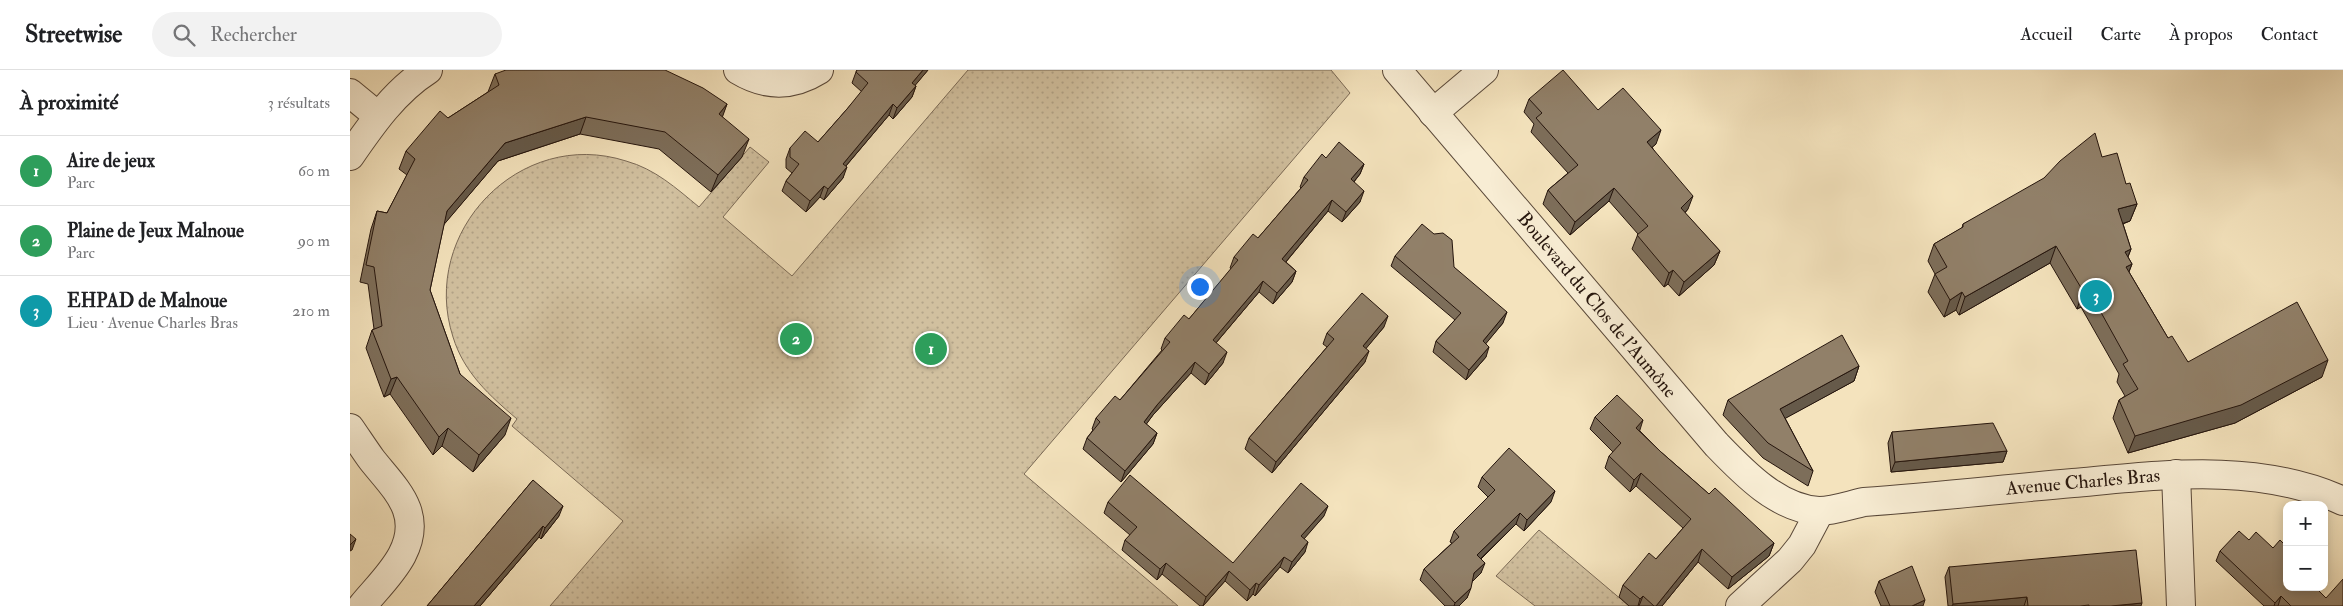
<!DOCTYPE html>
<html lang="fr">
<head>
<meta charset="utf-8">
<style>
	body { margin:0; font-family:"IM FELL Double Pica",serif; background:#f2f2f2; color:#202124 }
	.controls { position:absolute; right:15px; bottom:15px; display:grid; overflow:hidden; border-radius:10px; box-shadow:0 2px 12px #0003 }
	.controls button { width:45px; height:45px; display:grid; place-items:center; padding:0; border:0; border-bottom:1px solid #e0e0e0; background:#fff; color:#202124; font:25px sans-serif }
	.you { position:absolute; left:849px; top:216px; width:18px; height:18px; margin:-12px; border:4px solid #fff; border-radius:50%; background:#1a73e8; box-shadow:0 0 0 8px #1a73e833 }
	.badge { display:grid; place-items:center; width:32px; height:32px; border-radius:50%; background:#8f2418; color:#fff; font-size:16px; font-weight:700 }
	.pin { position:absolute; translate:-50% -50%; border:2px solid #fff; box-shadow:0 1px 5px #0006 }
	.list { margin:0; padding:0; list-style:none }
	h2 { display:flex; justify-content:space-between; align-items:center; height:65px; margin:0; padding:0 20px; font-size:21px }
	h2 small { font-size:16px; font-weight:400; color:#757577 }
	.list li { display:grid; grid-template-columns:32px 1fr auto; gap:15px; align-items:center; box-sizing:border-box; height:70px; padding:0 20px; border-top:1px solid #e0e0e0 }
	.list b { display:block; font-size:19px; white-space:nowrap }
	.list p { margin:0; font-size:16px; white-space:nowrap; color:#757577 }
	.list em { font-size:16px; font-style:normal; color:#757577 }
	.icon { flex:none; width:28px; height:28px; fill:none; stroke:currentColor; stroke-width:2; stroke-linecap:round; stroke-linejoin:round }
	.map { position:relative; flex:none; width:1993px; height:536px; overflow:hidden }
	header { display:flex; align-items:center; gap:30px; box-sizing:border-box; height:70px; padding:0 25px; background:#fff; border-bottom:1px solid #e0e0e0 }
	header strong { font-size:24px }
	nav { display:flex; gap:28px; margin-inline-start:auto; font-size:18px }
	.search { width:350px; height:45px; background:#f2f2f2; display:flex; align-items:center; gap:12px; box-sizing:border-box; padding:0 18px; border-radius:28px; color:#757577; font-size:19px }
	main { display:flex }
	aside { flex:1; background:#fff }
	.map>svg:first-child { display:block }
	.park { fill:url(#park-dots); stroke:#7b6a56 }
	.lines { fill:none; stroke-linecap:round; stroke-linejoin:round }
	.minor-casing { stroke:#594839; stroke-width:30 }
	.minor { stroke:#f8edd4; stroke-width:28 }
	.wall { fill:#7d6e5a; stroke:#25150d }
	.shaded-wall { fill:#665a4a; stroke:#25150d }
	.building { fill:#918069; stroke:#25150d }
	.labels { text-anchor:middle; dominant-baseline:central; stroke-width:4; stroke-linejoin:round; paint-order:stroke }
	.street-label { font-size:19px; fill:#25150d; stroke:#f8edd4 }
</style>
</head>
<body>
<header>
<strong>Streetwise</strong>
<div class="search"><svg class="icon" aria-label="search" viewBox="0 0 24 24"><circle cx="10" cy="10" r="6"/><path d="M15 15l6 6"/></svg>Rechercher</div>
<nav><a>Accueil</a><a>Carte</a><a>À propos</a><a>Contact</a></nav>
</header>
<main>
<aside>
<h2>À proximité<small>3 résultats</small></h2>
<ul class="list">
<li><span class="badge" style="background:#2e9e5b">1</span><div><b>Aire de jeux</b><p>Parc</p></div><em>60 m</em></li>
<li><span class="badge" style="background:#2e9e5b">2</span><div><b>Plaine de Jeux Malnoue</b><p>Parc</p></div><em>90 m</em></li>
<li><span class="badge" style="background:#0f9aa8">3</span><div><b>EHPAD de Malnoue</b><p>Lieu · Avenue Charles Bras</p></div><em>210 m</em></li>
</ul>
</aside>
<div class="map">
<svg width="1993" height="536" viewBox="0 0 1993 536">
	<defs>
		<pattern id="park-dots" width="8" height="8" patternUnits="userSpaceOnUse" patternTransform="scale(1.25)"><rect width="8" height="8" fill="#d1c09f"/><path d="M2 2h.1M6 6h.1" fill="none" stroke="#b3a488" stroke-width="1.8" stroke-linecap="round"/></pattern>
	</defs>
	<rect width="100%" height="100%" fill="#f4e3bd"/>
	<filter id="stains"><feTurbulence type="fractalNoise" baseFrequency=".004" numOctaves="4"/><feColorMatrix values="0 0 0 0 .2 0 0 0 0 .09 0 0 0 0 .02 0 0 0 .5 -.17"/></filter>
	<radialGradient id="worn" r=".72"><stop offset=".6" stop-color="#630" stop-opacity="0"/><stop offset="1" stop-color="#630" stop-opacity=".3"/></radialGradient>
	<g class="park">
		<path d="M618,0H981L1000,23L674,404L828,536H200L273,451L162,356L167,349C140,326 114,303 103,267C69,162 170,57 276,91C305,99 326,118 349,137L400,77L419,92L373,147L442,206Z"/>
		<path d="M1189,460L1279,536H1185L1146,506Z"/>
	</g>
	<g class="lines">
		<defs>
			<g id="minor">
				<path d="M388,0C416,17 442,17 469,0"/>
				<path d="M1047,0L1366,374C1393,402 1428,439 1469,441C1483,441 1500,435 1514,432C1584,427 1654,419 1723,413C1813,405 1908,392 1993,431"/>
				<path d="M0,23L28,46"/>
				<path d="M1083,43L1134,0"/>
				<path d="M0,86C22,54 45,21 78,0"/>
				<path d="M0,358C7,368 14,379 22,390C45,419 74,443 52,485C42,504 25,520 12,536"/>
				<path d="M1826,404L1831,536"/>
				<path d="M1390,536L1440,490L1452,475L1470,441"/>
			</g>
		</defs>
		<use href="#minor" class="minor-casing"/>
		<use href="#minor" class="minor"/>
	</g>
	<g class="wall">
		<path d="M507,0H578L565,15L566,16L562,27L543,49L539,45L496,96L493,108L474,130L470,127L456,142L432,121L436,111L442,103L436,98V89L440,78L468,72L512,22L502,13L506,2Z"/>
		<path d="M145,4L377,34L372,46L392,87L361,122L309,79L230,64L148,91L94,154L80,220L110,304L155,365L123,402L92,376L83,385L40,324L34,327L16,278L22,260L24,259L18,214L10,212L21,159L27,141L37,143L57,105L49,99L56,81L98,48L138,22Z"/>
		<path d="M1179,29L1248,40L1306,74L1302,77L1338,139L1335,143L1370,181L1364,195L1329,226L1318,214L1314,217L1282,179L1288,164L1259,131L1220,165L1193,134L1198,120L1218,103L1181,62L1184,54L1174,42Z"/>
		<path d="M1752,87L1776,114L1787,134L1780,151L1773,154L1781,179L1778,187L1782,194L1779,202L1818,268L1838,292L1972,307L1885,353L1778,383L1763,348L1769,330L1775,326L1767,312L1769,304L1731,237L1727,239L1700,193L1609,245L1606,240L1594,247L1578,222L1585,204L1578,191L1584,174L1612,158L1613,154Z"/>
		<path d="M976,88L1014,94L1010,104L1004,112L1010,132L992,152L978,141L936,192L946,201L942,212L923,234L909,222L866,273L873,293L855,315L841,303L803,345L796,354L807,363L803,374L771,412L733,379L737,368L743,360L742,359L746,348L770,330L812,280L811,279L815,268L839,249L881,199L880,198L884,187L908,168L951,118L950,117L954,107Z"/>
		<path d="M1045,186L1104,197L1153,253L1135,274L1136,287L1116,310L1083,282L1086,271L1105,250L1041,196Z"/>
		<path d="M1034,257L1016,278L1015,292L922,403L895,379L899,368L977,277L973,274L977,263Z"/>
		<path d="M1509,296L1504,311L1435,348L1463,401L1458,416L1413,388L1373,345L1378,330Z"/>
		<path d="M1245,347L1290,361L1311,382L1359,424L1424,473L1419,486L1378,519L1348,492L1312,536H1279L1269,527L1273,515L1306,489L1333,458L1286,416L1280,422L1255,398L1259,386L1263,382L1240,359Z"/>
		<path d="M1542,362L1657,381L1653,392L1541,402L1538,373Z"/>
		<path d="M1132,407L1201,432L1174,461L1166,454L1131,489V503L1122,512L1117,528L1109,536H1095L1070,510L1074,499L1102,473L1100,472L1104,461L1138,427L1128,417Z"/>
		<path d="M183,410L209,446L191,469L189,467L130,536H77Z"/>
		<path d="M758,432L883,493L974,446L954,468L955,482L938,503L930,497L905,526L903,524L897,531L875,511L853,536H850L812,504L807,510L772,480L775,470L780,465L754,443Z"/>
		<path d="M1899,470L1937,517L1976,528L1993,536H1914L1866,491L1870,481Z"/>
		<path d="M1599,497L1791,536H1598L1595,507Z"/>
		<path d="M1529,511L1573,536H1531L1525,522Z"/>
	</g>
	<g class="shaded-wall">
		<path d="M573,0H578L558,24L562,13Z"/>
		<path d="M566,16L562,27L543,49L547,38Z"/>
		<path d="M377,34L371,51L369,44Z"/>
		<path d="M543,34L539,45L489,104L493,94Z"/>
		<path d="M236,47L230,64L148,91L91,158L97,141L155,73Z"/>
		<path d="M1311,60L1306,74L1292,86L1297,72Z"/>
		<path d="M399,69L392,87L361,122L368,105Z"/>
		<path d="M1014,94L1010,104L997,120L1001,109Z"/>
		<path d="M497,97L493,108L474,130L478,119Z"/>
		<path d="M474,116L470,127L456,142L460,131Z"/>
		<path d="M1264,118L1259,131L1220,165L1225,152Z"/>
		<path d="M1014,121L1010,132L992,152L996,142Z"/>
		<path d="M1343,126L1338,139L1326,152L1331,138Z"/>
		<path d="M982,130L978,141L929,200L932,189Z"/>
		<path d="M1787,134L1780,151L1762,157L1768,139Z"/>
		<path d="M1706,176L1700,193L1609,245L1615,227Z"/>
		<path d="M1781,179L1774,196L1775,182Z"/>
		<path d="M1370,181L1364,195L1329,226L1334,212Z"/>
		<path d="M1782,194L1775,211L1776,197Z"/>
		<path d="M1323,200L1318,214L1314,217L1319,203Z"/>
		<path d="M946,201L942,212L923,234L927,223Z"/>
		<path d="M913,211L909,222L859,281L863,270Z"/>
		<path d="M1738,219L1731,237L1727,239L1733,221Z"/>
		<path d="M1612,222L1606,240L1594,247L1600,230Z"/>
		<path d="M1157,242L1153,253L1129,282L1133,271Z"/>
		<path d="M1038,246L1034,257L1009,287L1013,276Z"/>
		<path d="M1139,277L1136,287L1116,310L1119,300Z"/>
		<path d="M1019,281L1015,292L922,403L926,392Z"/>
		<path d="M877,282L873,293L855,315L859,304Z"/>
		<path d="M1978,290L1972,307L1885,353L1778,383L1785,366Z"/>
		<path d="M845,292L841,303L803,345L790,363L794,352L807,335Z"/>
		<path d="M1509,296L1504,311L1425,354L1430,339Z"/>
		<path d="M47,307L40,324L34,327L41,309Z"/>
		<path d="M161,348L155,365L123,402L129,385Z"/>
		<path d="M1293,350L1289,363L1286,358Z"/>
		<path d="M98,358L92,376L83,385L89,367Z"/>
		<path d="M807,363L803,374L771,412L775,401Z"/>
		<path d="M1657,381L1653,392L1541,402L1545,392Z"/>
		<path d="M1291,403L1286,416L1280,422L1284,410Z"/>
		<path d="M1205,421L1201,432L1174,461L1177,450Z"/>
		<path d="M213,436L209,446L191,469L195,458Z"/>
		<path d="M978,436L974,446L948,476L951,466Z"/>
		<path d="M1170,443L1166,454L1123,496L1127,485Z"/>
		<path d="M193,456L189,467L130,536H124Z"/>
		<path d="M6,469L2,480L0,481V475Z"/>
		<path d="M958,472L955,482L938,503L942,492Z"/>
		<path d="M1424,473L1419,486L1378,519L1382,507Z"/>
		<path d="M1352,479L1348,492L1312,536H1306Z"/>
		<path d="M934,487L930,497L905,526L909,515Z"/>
		<path d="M816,493L812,504L807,510L810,499Z"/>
		<path d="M1135,493L1131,503L1120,514L1124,503Z"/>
		<path d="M879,501L875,511L853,536L856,527Z"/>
		<path d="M906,513L903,524L897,531L900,520Z"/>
		<path d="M1121,518L1117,528L1109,536H1104L1105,533Z"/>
		<path d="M1293,526L1289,536H1288L1290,529Z"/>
		<path d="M1931,526L1928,536H1924L1925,533Z"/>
		<path d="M1677,527L1674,536H1602L1603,534Z"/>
		<path d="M1575,530L1573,536H1562Z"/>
		<path d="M1792,533L1791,536H1761Z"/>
	</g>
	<g class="building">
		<path d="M156,0H315L353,18L377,34L369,44L399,69L368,105L315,62L236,47L155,73L97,141L80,220L110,304L161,348L129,385L98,358L89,367L47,307L41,309L22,260L32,256L24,197L16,195L27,141L37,143L65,89L56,81L90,41L98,48L149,15L145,4Z"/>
		<path d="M507,0H573L562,13L566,16L547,38L543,34L493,94L497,97L478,119L474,116L460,131L436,111L449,94L440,87V78L455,61L468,72L497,39L518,13L506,2Z"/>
		<path d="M1213,0L1248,40L1273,18L1311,60L1297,72L1343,126L1331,138L1370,181L1334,212L1323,200L1319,203L1287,165L1298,156L1264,118L1225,152L1198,120L1228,95L1186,48L1192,43L1179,29Z"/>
		<path d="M1745,63L1752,87L1767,83L1776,114L1780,113L1787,134L1768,139L1781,179L1775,182L1782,194L1776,197L1818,268L1822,266L1838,292L1947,232L1978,290L1891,335L1785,366L1769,330L1788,319L1773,294L1778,291L1738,219L1733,221L1706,176L1615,227L1612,222L1600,230L1585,204L1597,197L1584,174L1613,157V154L1694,108L1710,91Z"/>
		<path d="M989,72L1014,94L1001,109L1014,121L996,142L982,130L932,189L946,201L927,223L913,211L863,270L877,282L859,304L845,292L807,335L794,352L807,363L775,401L737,368L750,352L746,348L765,326L770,330L820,272L815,268L834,245L839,249L888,190L884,187L903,164L908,168L958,110L954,107L972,84L976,88Z"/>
		<path d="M1072,154L1084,164L1093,163L1102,170L1104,197L1157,242L1133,271L1139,277L1119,300L1086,271L1111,243L1045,186Z"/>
		<path d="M1012,223L1038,246L1013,276L1019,281L926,392L899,368L984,269L977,263Z"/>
		<path d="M1492,265L1509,296L1430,339L1463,401L1418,373L1378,330Z"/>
		<path d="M1267,325L1293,350L1286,358L1311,382L1359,424L1365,418L1424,473L1382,507L1352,479L1306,536H1304L1293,526L1290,529L1273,515L1299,483L1306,489L1341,449L1291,403L1284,410L1259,386L1271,373L1245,347Z"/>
		<path d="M1643,353L1657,381L1545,392L1542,362Z"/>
		<path d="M1159,378L1205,421L1177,450L1170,443L1127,485L1135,493L1124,503L1121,518L1105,533L1074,499L1109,467L1104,461L1145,420L1132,407Z"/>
		<path d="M780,405L883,493L951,413L978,436L951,466L958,472L942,492L934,487L909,515L906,513L900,520L879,501L856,527L816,493L810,499L775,470L787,457L758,432Z"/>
		<path d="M183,410L213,436L195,458L193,456L124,536H77Z"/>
		<path d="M1889,461L1899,470L1906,462L1923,478L1930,470L1937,477V517H1965L1976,528L1993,509V536H1941L1931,526L1925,533L1870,481Z"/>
		<path d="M0,464L6,469L0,475Z"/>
		<path d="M1786,480L1792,533L1761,536H1739V535L1730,536H1678L1677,527L1603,534L1599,497Z"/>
		<path d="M1562,496L1575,530L1562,536H1540L1529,511Z"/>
	</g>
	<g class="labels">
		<g class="street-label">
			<text transform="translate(1247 235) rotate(50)">Boulevard du Clos de l'Aumône</text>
			<text transform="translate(1733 412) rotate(-5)">Avenue Charles Bras</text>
		</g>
	</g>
	<rect width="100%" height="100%" filter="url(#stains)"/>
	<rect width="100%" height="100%" fill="url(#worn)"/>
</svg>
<div class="controls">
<button>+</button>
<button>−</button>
</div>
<div class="you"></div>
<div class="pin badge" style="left:581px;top:279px;background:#2e9e5b">1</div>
<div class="pin badge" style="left:446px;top:269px;background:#2e9e5b">2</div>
<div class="pin badge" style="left:1746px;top:226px;background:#0f9aa8">3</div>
</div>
</main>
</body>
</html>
